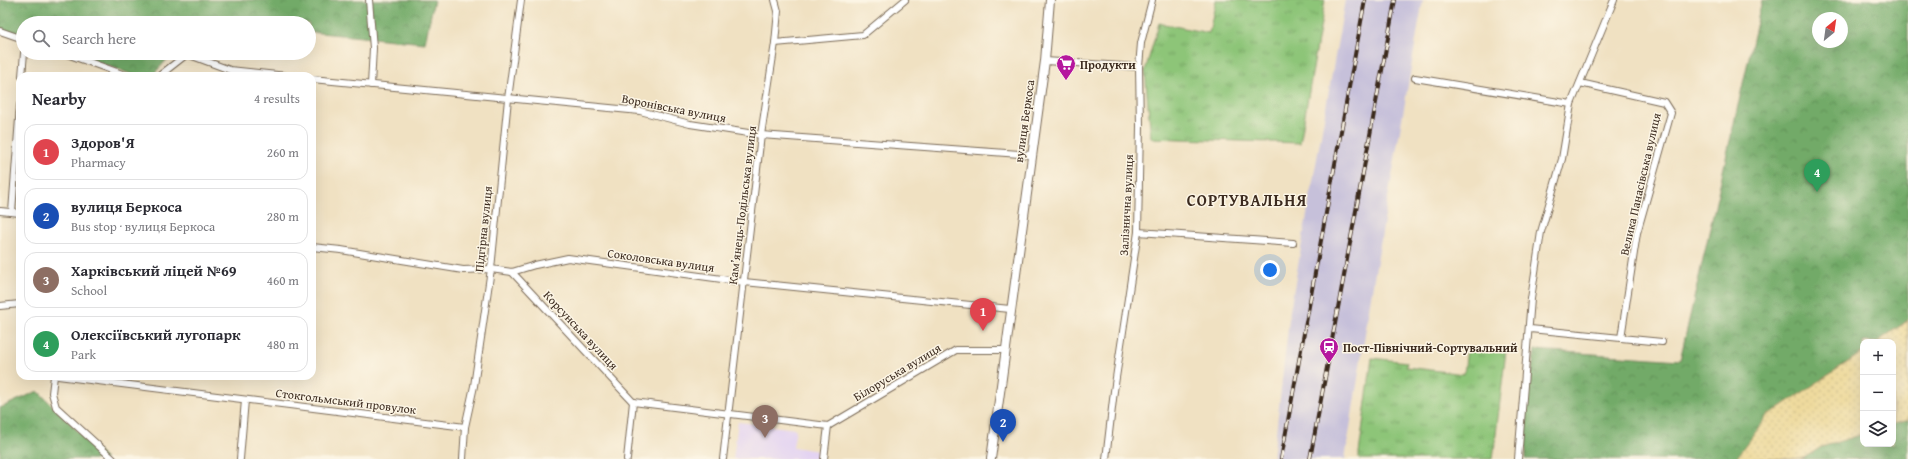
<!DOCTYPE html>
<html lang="en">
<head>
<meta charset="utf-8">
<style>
	body { margin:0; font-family:"Gentium Book Plus",serif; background:#f7f7f7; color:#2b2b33 }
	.controls { position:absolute; right:12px; bottom:12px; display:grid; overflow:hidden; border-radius:8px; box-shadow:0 4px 16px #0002 }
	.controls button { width:36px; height:36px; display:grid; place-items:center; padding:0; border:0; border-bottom:1px solid #e1e1e2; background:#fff; color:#2b2b33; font:20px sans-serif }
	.compass { position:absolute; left:1812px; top:12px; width:36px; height:36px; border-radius:50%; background:#fff; box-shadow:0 4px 16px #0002; rotate:29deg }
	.you { position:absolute; left:1270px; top:270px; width:14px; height:14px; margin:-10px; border:3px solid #fff; border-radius:50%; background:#1a73e8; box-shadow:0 0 0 6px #1a73e833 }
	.badge { display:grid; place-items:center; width:26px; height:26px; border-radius:50%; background:#b45309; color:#fff; font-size:13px; font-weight:700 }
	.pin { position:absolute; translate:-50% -33px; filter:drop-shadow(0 1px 2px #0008) }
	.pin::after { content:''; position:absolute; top:21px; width:14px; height:12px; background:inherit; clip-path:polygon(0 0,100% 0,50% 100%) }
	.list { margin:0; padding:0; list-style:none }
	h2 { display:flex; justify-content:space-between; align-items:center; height:52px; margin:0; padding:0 16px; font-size:17px }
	h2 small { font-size:13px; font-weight:400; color:#7c7c81 }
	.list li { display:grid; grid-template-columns:26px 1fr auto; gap:12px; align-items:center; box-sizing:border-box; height:56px; margin:0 8px 8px; padding:0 8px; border:1px solid #e1e1e2; border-radius:12px }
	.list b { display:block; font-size:15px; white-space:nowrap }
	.list p { margin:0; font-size:13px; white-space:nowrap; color:#7c7c81 }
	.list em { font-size:13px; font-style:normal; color:#7c7c81 }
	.icon { flex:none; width:22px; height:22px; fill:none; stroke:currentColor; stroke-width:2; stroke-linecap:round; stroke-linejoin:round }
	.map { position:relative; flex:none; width:1908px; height:459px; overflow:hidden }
	.search { position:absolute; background:#fff; box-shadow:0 4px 16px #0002; left:16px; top:16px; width:300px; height:44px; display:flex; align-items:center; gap:10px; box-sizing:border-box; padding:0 14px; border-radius:22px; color:#7c7c81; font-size:15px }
	.panel { position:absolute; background:#fff; box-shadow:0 4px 16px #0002; left:16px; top:72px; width:300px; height:308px; border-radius:12px }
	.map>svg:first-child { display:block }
	.built { fill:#e3d3f2 }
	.railway { fill:#c6c0da }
	.grass { fill:url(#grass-tufts); stroke:#64784b }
	.forest { fill:url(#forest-crowns); stroke:#566a43; fill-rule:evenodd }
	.sand { fill:url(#sand-dots); stroke:#94825e }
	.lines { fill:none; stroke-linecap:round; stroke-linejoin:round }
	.minor-casing { stroke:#7a6a57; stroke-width:8 }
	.tertiary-casing { stroke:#7a6a57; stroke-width:10 }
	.minor { stroke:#fff; stroke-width:6 }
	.tertiary { stroke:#fff; stroke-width:8 }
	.rail-casing { stroke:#3b2a1e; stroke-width:4 }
	.rail { stroke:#fcf5e5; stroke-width:2.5; stroke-dasharray:8; stroke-linecap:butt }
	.labels { text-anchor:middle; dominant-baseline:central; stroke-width:3; stroke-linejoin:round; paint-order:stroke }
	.poi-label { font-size:12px; font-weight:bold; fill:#3b2a1e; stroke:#fcf5e5; text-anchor:start }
	.street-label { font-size:12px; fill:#3b2a1e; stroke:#fcf5e5 }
	.district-label { font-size:16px; font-weight:bold; letter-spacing:1px; fill:#3b2a1e; stroke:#fcf5e5 }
</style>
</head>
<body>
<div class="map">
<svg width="1908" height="459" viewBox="0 0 1908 459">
	<defs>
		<pattern id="grass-tufts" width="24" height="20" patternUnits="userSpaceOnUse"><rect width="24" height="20" fill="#8dc578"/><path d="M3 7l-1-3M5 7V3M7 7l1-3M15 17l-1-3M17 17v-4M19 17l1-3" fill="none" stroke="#74a062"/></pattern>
		<pattern id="forest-crowns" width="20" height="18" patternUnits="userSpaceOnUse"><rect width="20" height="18" fill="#72aa68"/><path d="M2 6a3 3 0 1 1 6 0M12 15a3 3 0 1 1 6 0" fill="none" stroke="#5f8b55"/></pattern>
		<pattern id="sand-dots" width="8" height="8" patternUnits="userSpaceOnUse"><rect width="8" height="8" fill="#eeda9e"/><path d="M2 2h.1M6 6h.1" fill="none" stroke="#cdbb88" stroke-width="1.8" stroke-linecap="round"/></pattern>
	</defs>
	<rect width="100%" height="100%" fill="#fcf5e5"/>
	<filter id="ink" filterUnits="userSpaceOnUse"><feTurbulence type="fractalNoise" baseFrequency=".025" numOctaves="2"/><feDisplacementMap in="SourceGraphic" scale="8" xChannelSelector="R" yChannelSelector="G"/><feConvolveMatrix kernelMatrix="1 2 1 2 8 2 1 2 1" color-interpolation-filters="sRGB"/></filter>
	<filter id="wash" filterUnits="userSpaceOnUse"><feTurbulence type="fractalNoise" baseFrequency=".012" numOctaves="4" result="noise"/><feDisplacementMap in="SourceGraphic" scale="16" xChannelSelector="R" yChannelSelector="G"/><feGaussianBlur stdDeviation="0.9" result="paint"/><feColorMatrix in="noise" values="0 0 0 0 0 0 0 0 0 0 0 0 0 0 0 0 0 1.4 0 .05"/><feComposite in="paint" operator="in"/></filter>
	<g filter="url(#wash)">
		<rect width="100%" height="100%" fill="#f0e1c2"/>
		<path class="built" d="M738,422L796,429L793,447L818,451L816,459H733Z"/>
		<path class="railway" d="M1345,0H1423L1374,278L1345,459H1273L1290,311Z"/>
		<g class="grass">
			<path d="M1216,0H1325L1300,143L1151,138L1145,71L1159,23L1209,33Z"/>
			<path d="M1467,348L1506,351L1493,459H1359V453L1372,358L1407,362L1406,367L1464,374Z"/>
		</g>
		<g class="forest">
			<path d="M0,0H434L425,43L309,32V23H23V37L0,30Z"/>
			<path d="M1762,0H1908V319L1906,322L1877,342H1863V352L1768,416L1745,459H1526L1525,419L1535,350L1680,360ZM1818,18H1842V42H1818Z"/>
			<path d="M69,53H173L152,76H137Z"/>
			<path d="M38,391L106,459H0V408Z"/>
			<path d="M1908,420V459H1802L1821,447L1863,434V444H1893V424Z"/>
		</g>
		<g class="sand">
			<path d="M1908,319V420L1893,424V342H1877L1906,322Z"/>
			<path d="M1863,352V434L1821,447L1802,459H1739L1737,456L1767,416Z"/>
		</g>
	</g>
	<g filter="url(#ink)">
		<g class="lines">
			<defs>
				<g id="minor">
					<path d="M369,0L373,48L371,85"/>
					<path d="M0,31L23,39"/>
					<path d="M775,43L863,35L905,0"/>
					<path d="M64,53L128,76"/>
					<path d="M1045,61L1139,67"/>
					<path d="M22,76L24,53"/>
					<path d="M159,76L187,54L230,70L287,76"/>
					<path d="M1415,78L1571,104"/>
					<path d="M312,79L640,111L690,124L761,135L1032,155"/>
					<path d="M0,211L20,213"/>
					<path d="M12,212L20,105"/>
					<path d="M1138,232L1293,243"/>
					<path d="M312,247L341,250L463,270L491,269L512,272L535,265L568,258L744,282L1010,309"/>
					<path d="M512,272L633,402"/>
					<path d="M0,306L20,304"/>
					<path d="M1530,329L1621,338L1637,233L1671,113L1664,102L1580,83"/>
					<path d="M1621,338L1662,342"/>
					<path d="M54,376L52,393L56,407L113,459"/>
					<path d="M58,376L465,427"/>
					<path d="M828,426L956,350H1005"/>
					<path d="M240,459L245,400"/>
					<path d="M463,459L465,427L474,386L491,269L508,99L521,0"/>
					<path d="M627,459L633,402L828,426L824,459"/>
					<path d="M723,459L761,135L775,43L778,11L775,0"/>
					<path d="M1106,459L1114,391L1138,232L1140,126L1139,67L1141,43L1152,0"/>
					<path d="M1518,459L1531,299L1541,232L1562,159L1571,104L1614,0"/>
				</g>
				<path id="tertiary" d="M991,459L1045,61L1050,0"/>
			</defs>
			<use href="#minor" class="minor-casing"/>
			<use href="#tertiary" class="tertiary-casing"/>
			<use href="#minor" class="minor"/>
			<use href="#tertiary" class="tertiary"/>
			<defs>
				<g id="rail">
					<path d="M1281,459L1365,0"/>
					<path d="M1310,459L1395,0"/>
				</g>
			</defs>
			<use href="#rail" class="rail-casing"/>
			<use href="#rail" class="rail"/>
		</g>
	</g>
	<defs>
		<symbol id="supermarket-pin" viewBox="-11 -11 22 30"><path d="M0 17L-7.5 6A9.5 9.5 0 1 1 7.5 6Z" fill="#b5179e" stroke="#fcf5e5"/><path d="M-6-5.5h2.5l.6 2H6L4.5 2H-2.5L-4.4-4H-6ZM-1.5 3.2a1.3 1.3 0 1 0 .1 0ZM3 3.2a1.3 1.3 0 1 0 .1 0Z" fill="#fff"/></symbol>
		<symbol id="station-pin" viewBox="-11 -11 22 30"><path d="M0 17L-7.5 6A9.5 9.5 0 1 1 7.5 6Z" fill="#b5179e" stroke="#fcf5e5"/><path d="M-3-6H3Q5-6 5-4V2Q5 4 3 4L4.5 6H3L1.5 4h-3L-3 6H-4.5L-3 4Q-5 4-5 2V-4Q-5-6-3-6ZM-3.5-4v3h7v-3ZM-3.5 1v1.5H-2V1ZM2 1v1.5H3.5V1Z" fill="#fff"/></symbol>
	</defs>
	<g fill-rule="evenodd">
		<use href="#supermarket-pin" x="1055" y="53" width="22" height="30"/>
		<use href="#station-pin" x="1318" y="336" width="22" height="30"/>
	</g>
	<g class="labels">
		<g class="poi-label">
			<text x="1080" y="64">Продукти</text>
			<text x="1343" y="347">Пост-Північний-Сортувальний</text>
		</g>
		<g class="street-label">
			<text transform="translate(674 108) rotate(11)">Воронівська вулиця</text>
			<text transform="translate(1024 121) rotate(-82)">вулиця Беркоса</text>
			<text transform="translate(1640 184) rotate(-77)">Велика Панасівська вулиця</text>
			<text transform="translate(742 205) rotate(-83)">Кам’янець-Подільська вулиця</text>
			<text transform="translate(1126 205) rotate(-87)">Залізнична вулиця</text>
			<text transform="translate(483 229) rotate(-84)">Підгірна вулиця</text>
			<text transform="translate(661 260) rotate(8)">Соколовська вулиця</text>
			<text transform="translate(581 330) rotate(47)">Корсунська вулиця</text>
			<text transform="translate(897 372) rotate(-31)">Білоруська вулиця</text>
			<text transform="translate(346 401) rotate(7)">Стокгольмський провулок</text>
		</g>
		<g class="district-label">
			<text x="1247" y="200">СОРТУВАЛЬНЯ</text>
		</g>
	</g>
</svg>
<div class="controls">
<button>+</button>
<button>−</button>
<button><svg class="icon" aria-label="layers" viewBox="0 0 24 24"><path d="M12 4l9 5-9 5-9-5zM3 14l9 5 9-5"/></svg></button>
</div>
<svg class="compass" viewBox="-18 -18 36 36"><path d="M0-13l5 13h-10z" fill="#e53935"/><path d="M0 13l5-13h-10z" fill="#7c7c81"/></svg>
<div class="you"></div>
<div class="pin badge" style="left:983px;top:331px;background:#e0444e">1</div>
<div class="pin badge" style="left:1003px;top:442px;background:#1a4fb4">2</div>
<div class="pin badge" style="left:765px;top:438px;background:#8d6e63">3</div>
<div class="pin badge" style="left:1817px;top:192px;background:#2e9e5b">4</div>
<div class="search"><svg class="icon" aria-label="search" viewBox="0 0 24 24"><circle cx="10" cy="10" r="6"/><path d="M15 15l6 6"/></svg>Search here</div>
<section class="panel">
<h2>Nearby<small>4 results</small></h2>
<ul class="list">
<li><span class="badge" style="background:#e0444e">1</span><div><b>Здоров'Я</b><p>Pharmacy</p></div><em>260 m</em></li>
<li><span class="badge" style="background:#1a4fb4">2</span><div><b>вулиця Беркоса</b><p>Bus stop · вулиця Беркоса</p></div><em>280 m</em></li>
<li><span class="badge" style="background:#8d6e63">3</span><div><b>Харківський ліцей №69</b><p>School</p></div><em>460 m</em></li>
<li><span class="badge" style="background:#2e9e5b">4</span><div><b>Олексіївський лугопарк</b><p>Park</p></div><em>480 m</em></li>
</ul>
</section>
</div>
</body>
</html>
